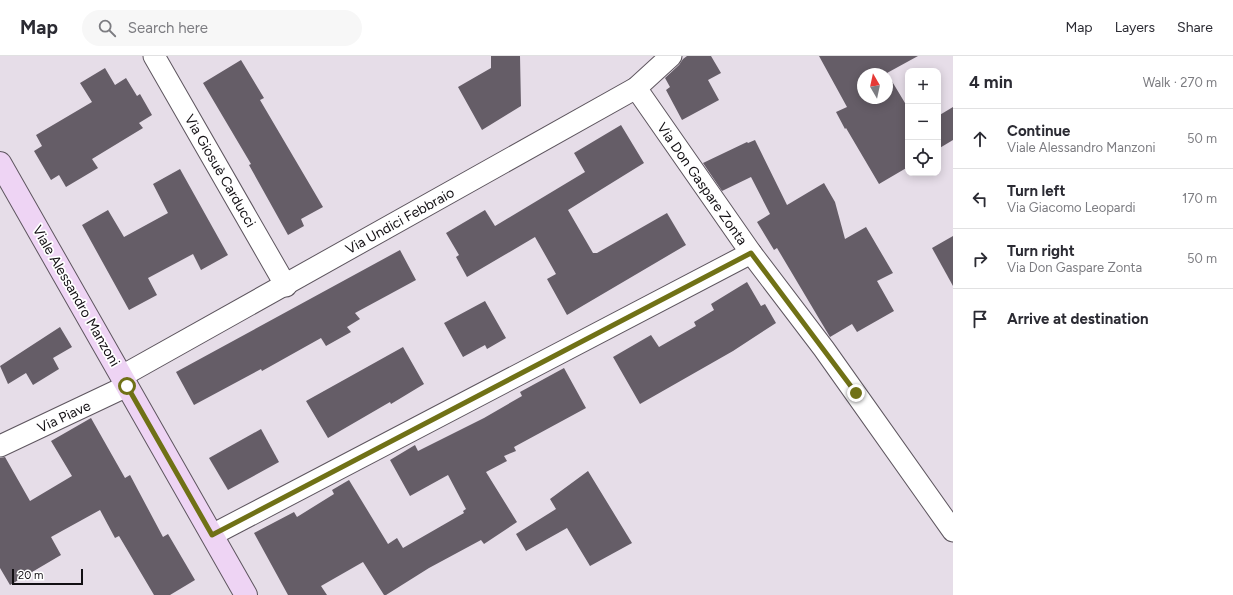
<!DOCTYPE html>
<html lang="en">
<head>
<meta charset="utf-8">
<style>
	body { margin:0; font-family:Figtree,sans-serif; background:#f7f7f7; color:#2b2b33 }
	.controls { position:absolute; right:12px; top:12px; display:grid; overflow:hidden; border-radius:8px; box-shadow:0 2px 10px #0003 }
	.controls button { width:36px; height:36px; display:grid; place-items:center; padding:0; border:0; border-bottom:1px solid #e1e1e2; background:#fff; color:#2b2b33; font:20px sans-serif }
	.compass { position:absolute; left:857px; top:12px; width:36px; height:36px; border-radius:50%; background:#fff; box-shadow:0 2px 10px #0003; rotate:351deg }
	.scale { position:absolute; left:12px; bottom:10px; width:71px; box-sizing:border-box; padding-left:4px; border:2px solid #120f13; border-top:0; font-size:11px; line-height:14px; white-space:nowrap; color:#120f13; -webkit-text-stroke:3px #fff; paint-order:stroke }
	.stop { position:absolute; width:12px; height:12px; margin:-9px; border:3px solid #707116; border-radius:50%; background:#fff }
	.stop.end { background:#707116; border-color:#fff; box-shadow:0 1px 4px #0008 }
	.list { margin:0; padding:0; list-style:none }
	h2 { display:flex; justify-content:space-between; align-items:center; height:52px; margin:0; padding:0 16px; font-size:17px }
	h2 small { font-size:13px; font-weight:400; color:#7c7c81 }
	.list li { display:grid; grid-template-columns:26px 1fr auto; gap:12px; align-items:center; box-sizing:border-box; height:60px; padding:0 16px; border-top:1px solid #e1e1e2 }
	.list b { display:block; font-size:15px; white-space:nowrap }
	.list p { margin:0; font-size:13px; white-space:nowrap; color:#7c7c81 }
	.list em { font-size:13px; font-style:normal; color:#7c7c81 }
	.icon { flex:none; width:22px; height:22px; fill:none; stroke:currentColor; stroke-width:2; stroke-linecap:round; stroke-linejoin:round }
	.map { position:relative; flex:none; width:953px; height:539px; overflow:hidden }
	header { display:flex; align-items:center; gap:24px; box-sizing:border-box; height:56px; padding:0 20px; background:#fff; border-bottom:1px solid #e1e1e2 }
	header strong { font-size:19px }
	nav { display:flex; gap:22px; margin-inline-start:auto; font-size:14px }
	.search { width:280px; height:36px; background:#f7f7f7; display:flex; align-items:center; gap:10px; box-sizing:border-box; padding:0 14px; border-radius:22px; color:#7c7c81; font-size:15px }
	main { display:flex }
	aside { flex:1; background:#fff }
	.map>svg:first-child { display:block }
	.building { fill:#655d67; fill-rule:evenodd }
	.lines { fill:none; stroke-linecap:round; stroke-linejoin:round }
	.street-casing { stroke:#5e565f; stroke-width:23 }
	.secondary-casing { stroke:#5e565f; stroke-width:24 }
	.street { stroke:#fff; stroke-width:21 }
	.secondary { stroke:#eed4f4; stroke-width:22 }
	.route { stroke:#707116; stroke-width:5 }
	.labels { text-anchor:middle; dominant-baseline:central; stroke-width:3.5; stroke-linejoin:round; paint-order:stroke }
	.street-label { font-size:14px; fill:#120f13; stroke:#fff }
</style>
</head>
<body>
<header>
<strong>Map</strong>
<div class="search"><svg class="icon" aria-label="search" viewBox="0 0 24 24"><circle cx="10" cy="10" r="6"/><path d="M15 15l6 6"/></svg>Search here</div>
<nav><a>Map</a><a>Layers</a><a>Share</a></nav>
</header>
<main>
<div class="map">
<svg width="953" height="539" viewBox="0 0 953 539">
	<rect width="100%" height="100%" fill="#e6dde8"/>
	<g class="building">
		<path d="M491,0H520L521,50L482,74L458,31L491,12Z"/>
		<path d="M687,0H711L721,17L708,24L719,44L682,64L666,34L670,31L665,22L679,9L683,3Z"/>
		<path d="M819,0H918L887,17L908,52V111L879,128L846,72L845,73L836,56L847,51ZM863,18H887V42H863Z"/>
		<path d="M241,4L264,42L260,44L323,151L301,163L304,170L288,179L249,109L251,108L203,27Z"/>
		<path d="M105,12L115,29L126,22L137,40L140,38L152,59L139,67L143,72L92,103L98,112L66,131L59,119L51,124L34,95L42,90L36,79L92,46L80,27Z"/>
		<path d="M953,51V84L938,93V60Z"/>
		<path d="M621,69L644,107L568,154L593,197H597L667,157L686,189L567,259L547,223L556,218L535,181L467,221L456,201L459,199L446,177L485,154L495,170L585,116L574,97Z"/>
		<path d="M755,84L787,149L824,127L835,146L845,183L866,171L893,217L877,225L894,255L857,276L852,268L830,281L777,192L774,194L757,166L770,158L751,121L722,135L703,107L747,86L748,87Z"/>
		<path d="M180,113L228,199L201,214L193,198L148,222L157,239L129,254L82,169L108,154L124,181L168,157L153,128Z"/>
		<path d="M953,180V230L932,192Z"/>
		<path d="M400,194L416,224L355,257L360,263L347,271L351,276L326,290L321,282L262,315L261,313L194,349L176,316Z"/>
		<path d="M747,226L761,250L765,248L776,267L733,295L640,348L613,301L651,279L659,291L696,270L694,266L714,254L711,248Z"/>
		<path d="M485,245L506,282L487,293L485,289L463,301L444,267Z"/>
		<path d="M60,271L72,291L53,302L59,313L33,329L26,317L8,328L0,310Z"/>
		<path d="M403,291L424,328L391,348L390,346L328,382L306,345Z"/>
		<path d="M564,312L586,352L514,391L516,395L504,400L507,405L486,416L517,466L484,488L481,484L429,512L386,539H384L363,506L321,530L327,539H288L254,477L294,456L297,461L334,438L332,434L349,424L388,488L397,482L403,492L464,457L463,455L466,453L448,419L410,440L390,404L415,389L418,395L484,362L522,340L520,336Z"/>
		<path d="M91,362L125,422L130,419L163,481L168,478L195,524L170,539H154L119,480L115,482L100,454L51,481L61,499L10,529L0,512V402L5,401L30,445L72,420L51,385Z"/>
		<path d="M261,373L279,406L228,434L209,402Z"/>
		<path d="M588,415L632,487L590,510L567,472L526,495L516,478L556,453L550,443Z"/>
	</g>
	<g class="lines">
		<defs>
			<g id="street">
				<path d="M154,0L286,230"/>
				<path d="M636,32L751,197L824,293L953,475"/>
				<path d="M122,320L636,32L671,0"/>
				<path d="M0,390L127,330"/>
				<path d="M212,479L751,197"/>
			</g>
			<path id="secondary" d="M0,107L246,539"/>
		</defs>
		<use href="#street" class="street-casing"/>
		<use href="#secondary" class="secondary-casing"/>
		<use href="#street" class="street"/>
		<use href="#secondary" class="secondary"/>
	</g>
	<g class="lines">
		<path class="route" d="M127,330L212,479L751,197L856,337"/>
	</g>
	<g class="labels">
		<g class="street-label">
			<text transform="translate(220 115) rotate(60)">Via Giosuè Carducci</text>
			<text transform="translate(702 128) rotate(55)">Via Don Gaspare Zonta</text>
			<text transform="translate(400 165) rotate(-29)">Via Undici Febbraio</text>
			<text transform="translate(76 240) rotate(60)">Viale Alessandro Manzoni</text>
			<text transform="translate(64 361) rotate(-25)">Via Piave</text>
		</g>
	</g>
</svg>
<div class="controls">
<button>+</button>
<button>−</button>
<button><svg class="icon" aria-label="locate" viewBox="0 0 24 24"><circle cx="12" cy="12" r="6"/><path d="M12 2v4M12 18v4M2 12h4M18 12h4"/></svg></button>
</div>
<svg class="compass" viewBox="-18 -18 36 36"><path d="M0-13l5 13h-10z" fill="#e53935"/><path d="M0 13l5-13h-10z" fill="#7c7c81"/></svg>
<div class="scale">20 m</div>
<div class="stop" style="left:127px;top:330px"></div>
<div class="stop end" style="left:856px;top:337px"></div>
</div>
<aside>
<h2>4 min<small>Walk · 270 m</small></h2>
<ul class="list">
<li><svg class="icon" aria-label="ahead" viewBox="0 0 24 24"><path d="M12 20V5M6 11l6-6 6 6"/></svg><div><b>Continue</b><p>Viale Alessandro Manzoni</p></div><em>50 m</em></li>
<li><svg class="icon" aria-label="left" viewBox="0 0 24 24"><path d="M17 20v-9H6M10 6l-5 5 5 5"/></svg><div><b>Turn left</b><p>Via Giacomo Leopardi</p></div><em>170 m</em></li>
<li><svg class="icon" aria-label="right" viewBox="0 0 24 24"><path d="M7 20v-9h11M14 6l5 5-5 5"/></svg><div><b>Turn right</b><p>Via Don Gaspare Zonta</p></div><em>50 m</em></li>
<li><svg class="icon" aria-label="arrive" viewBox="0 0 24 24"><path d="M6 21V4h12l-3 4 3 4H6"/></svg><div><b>Arrive at destination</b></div></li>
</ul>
</aside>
</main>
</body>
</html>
